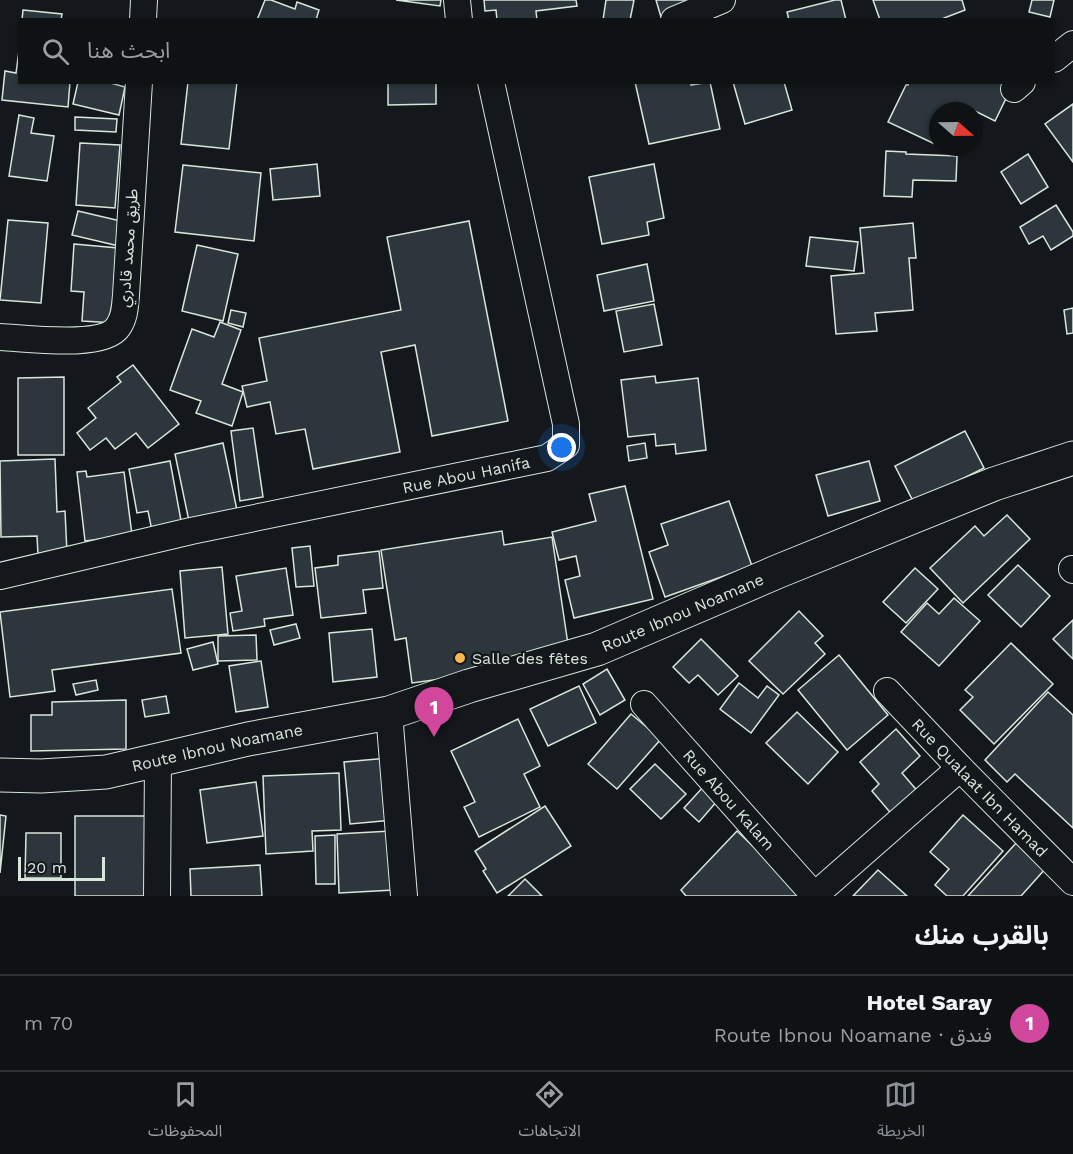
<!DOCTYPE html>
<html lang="ar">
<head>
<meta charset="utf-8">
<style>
	body { margin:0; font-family:"Work Sans","Noto Sans Arabic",sans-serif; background:#181b1e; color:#f1f3f6; direction:rtl }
	.compass { position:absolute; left:929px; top:102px; width:54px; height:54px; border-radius:50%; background:#0f1215; box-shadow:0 2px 4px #0004; rotate:110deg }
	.scale { position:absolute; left:18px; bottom:15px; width:87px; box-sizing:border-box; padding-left:6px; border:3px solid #d8e6dc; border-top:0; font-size:16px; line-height:21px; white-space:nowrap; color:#d8e6dc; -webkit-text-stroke:4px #14181c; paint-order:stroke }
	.you { position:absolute; left:562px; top:448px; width:21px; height:21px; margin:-15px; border:4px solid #fff; border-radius:50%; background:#1a73e8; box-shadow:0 0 0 9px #1a73e833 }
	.badge { display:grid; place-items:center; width:39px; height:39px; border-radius:50%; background:#8c9099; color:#fff; font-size:20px; font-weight:700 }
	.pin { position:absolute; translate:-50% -50px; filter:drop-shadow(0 2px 3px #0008) }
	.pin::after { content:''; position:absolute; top:32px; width:21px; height:18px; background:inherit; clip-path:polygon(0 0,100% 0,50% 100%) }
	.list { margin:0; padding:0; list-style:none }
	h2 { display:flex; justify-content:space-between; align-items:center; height:78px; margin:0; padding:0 24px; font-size:26px }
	h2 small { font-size:20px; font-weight:400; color:#9b9ea0 }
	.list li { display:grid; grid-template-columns:39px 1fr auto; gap:18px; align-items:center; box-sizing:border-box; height:96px; padding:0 24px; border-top:2px solid #2f3234 }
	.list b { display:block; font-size:22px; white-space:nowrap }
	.list p { margin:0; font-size:20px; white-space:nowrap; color:#9b9ea0 }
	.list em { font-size:20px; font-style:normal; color:#9b9ea0 }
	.icon { flex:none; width:33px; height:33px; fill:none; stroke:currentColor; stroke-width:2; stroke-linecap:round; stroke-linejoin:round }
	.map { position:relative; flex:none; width:1073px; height:896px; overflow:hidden; direction:ltr }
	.search { position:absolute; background:#0f1215; box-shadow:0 2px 4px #0004; left:18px; right:18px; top:18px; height:66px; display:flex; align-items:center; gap:15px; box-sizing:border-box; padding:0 21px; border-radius:0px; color:#9b9ea0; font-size:22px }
	.sheet { height:174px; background:#0f1215 }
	nav { display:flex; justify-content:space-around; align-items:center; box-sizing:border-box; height:84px; border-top:2px solid #2f3234; background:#0f1215; font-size:16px; color:#9b9ea0 }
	nav a { display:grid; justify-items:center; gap:3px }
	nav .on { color:#8c9099 }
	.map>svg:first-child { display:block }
	.building { fill:#2c363c; stroke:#d8e6dc; stroke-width:1.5 }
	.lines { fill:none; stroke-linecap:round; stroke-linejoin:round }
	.minor-casing { stroke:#d8e6dc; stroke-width:28 }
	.tertiary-casing { stroke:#d8e6dc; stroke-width:35 }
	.minor { stroke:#14181c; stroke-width:26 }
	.tertiary { stroke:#14181c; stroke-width:33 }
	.poi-dot { fill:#ffb74d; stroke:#14181c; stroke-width:2 }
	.labels { text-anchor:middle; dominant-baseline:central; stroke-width:4.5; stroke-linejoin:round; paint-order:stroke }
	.street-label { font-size:16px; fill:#d8e6dc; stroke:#14181c }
	.poi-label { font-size:16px; fill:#d8e6dc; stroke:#14181c; text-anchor:start }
</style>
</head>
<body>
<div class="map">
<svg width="1073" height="896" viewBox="0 0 1073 896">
	<rect width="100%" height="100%" fill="#14181c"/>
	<g class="building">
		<path d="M265,0H271L295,9L297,2L319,10L316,20H257Z"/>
		<path d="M396,0H441L440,6Z"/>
		<path d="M484,0H576L577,6L536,11L537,20H497L496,10L485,11Z"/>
		<path d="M606,0H634L630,20H603Z"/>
		<path d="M656,0H706V2L661,17Z"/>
		<path d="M835,0H841L846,20H789L787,12Z"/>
		<path d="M873,0H962L965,10L939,20H880Z"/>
		<path d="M1032,0H1054L1050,17L1029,12Z"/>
		<path d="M23,10L62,14L61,20H22Z"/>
		<path d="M20,43V82H70L68,107L2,100L5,71L16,73Z"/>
		<path d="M78,82H107L125,87L119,115L73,104Z"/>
		<path d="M188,82H237L229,149L181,144Z"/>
		<path d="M388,82H436V104L388,105Z"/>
		<path d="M635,82H691V85L710,82L720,129L649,144Z"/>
		<path d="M733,82H784L792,110L745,124Z"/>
		<path d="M909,82H1014L995,121L963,105L960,111H938L937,145L888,122L906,85H908Z"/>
		<path d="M1073,104V162L1045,124Z"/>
		<path d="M19,115L34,118L31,133L54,136L47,181L9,176Z"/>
		<path d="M75,117L117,119L116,132L75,130Z"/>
		<path d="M80,143L120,145L115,208L76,205Z"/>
		<path d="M886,151L906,152V154L957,156L956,181L913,180L912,197L884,196Z"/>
		<path d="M1028,154L1048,187L1021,204L1001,172Z"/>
		<path d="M317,164L320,196L273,200L270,169Z"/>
		<path d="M654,164L664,218L647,222L649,235L602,244L589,177Z"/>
		<path d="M183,165L261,173L254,241L175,232Z"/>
		<path d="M1056,205L1073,232V236L1051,250L1043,236L1029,244L1020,227Z"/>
		<path d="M78,211L125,222L119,246L72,235Z"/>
		<path d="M8,220L48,223L41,303L0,300Z"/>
		<path d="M469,221L508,421L432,436L415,345L381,352L400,452L313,469L305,429L276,434L270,402L247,407L242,386L267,381L259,338L401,310L387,237Z"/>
		<path d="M913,223L916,258H909L913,310L875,313L877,331L836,334L831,276L864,273L860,228Z"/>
		<path d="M810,237L858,242L854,271L806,266Z"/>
		<path d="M74,244L118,248L115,323L82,321L84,292L71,291Z"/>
		<path d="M197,245L238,254L223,321L182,311Z"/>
		<path d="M647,264L654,301L604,311L597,275Z"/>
		<path d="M654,304L662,345L624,352L616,311Z"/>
		<path d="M1073,308V333L1067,334L1064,310Z"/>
		<path d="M231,310L246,313L243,327L228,323Z"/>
		<path d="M220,322L241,330L222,384L243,392L232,426L196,413L201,401L170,390L192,329L214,337Z"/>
		<path d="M133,365L179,424L148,448L136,433L115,449L106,438L90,450L77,433L96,418L88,408L121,382L117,377Z"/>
		<path d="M655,376L656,383L698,378L706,450L676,454L675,444L656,446L655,434L628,437L621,380Z"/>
		<path d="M64,377V455H18V378Z"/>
		<path d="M253,428L263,497L240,501L231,431Z"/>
		<path d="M965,431L984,468L914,503L895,466Z"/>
		<path d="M223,443L238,515L190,526L175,454Z"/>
		<path d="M645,443L647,458L629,461L627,446Z"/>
		<path d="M55,459L57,512L65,511L67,553L38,555L37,536L1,537L0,461Z"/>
		<path d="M170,461L182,526L152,531L148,511L137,513L129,469Z"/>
		<path d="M869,461L880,501L828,516L816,475Z"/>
		<path d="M86,471L87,477L124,472L132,535L85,541L77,472Z"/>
		<path d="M625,486L653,599L574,618L565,580L580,576L576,556L559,560L552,532L596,521L589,494Z"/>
		<path d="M729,501L752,566L665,597L649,552L668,545L661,524Z"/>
		<path d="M1007,515L1030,539L963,603L930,568L975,526L984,536Z"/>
		<path d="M502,531L504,545L552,537L569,651L476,665L477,674L412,683L406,638L395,640L381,550Z"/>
		<path d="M310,546L314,586L296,587L292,548Z"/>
		<path d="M379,551L383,588L363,590L366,613L321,618L315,568L338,565V556Z"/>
		<path d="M1018,565L1050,596L1021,627L988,595Z"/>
		<path d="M222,567L228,634L185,638L180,571Z"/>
		<path d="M286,568L293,615L264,619L265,626L233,631L230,613L242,611L236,576Z"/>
		<path d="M915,568L938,589L906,623L883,602Z"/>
		<path d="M172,589L181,653L52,670L55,691L10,697L0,612Z"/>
		<path d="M954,598L980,621L939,666L901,632L927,603L939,614Z"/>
		<path d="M799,611L823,636L815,643L825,654L783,694L749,661Z"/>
		<path d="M1073,620V659L1053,639Z"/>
		<path d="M296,624L300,638L274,645L270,630Z"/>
		<path d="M372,629L377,677L333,682L329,633Z"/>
		<path d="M256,635L257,660L218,661V636Z"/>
		<path d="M701,639L738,676L718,695L698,675L689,683L673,667Z"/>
		<path d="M213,642L218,664L193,670L187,649Z"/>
		<path d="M1011,643L1053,684L994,744L960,710L973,697L965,690Z"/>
		<path d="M839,655L888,715L847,750L798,690Z"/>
		<path d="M261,661L268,707L236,712L229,666Z"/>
		<path d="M607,669L625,700L600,715L583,684Z"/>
		<path d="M96,680L98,690L76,695L73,684Z"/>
		<path d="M739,683L758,698L767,686L779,695L751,733L720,709Z"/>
		<path d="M579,686L596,723L548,746L530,709Z"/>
		<path d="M1048,692L1073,715V828L1015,774L1007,782L985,760Z"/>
		<path d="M166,696L169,713L145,717L142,700Z"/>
		<path d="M126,700V749L31,751V715H52V702Z"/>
		<path d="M797,712L838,752L808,784L766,743Z"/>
		<path d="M631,714L661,739L617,789L588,764Z"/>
		<path d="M518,719L540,766L524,774L540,807L479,837L464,807L475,802L451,751Z"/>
		<path d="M896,729L920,756L902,773L920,794L894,817L872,791L879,784L860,762Z"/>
		<path d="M388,758L393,820L350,824L344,762Z"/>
		<path d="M655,764L686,794L661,819L630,789Z"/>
		<path d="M339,773L341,830L312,831L313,851L266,854L263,776Z"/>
		<path d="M256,782L263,836L207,843L200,790Z"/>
		<path d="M704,786L718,800L699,822L684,808Z"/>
		<path d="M545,806L571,846L497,893L483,871L486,869L475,851Z"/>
		<path d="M0,815L6,816L0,873Z"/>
		<path d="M963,815L1003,851L963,896H947L935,885L949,869L930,852Z"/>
		<rect x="75" y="816" width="70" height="80"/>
		<path d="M391,831L394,890L339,893L337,834Z"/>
		<path d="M737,831L804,895L803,896H686L681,890Z"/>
		<path d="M26,833H61V878H25Z"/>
		<path d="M335,835V884H316L315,836Z"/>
		<path d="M1017,842L1046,868L1021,896H968Z"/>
		<path d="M260,865L262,896H191L190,869Z"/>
		<path d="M878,870L907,896H853Z"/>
		<path d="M525,879L542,896H508Z"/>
	</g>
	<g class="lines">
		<defs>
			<g id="minor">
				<path d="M457,0L459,20"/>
				<path d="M143,20L144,0"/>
				<path d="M674,20L722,0"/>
				<path d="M1054,59L1073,44"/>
				<path d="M1014,89L1022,82"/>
				<path d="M0,337C26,338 103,349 118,327C125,317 125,306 126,295L139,82"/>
				<path d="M1072,569L1073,570"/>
				<path id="s1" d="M0,576L191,531L547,458L566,445V424L491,82"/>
				<path id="s2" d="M887,691L960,768L1073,882"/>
				<path id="s3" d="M644,704L814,895"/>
				<path d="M389,713L404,896"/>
				<path d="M157,896L158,760"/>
				<path d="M814,896L960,768"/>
			</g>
			<g id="tertiary">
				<path id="s4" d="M0,775L41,776L106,772L248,739L389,713L469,686L597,649L779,571L994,484L1073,458"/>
			</g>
		</defs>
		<use href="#minor" class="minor-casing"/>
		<use href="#tertiary" class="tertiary-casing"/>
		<use href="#minor" class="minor"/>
		<use href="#tertiary" class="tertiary"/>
	</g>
	<circle class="poi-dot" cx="460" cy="658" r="6"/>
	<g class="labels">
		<g class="street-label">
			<text transform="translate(128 248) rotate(-86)">طريق محمد قادري</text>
			<text stroke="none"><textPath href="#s1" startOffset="477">Rue Abou Hanifa</textPath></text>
			<text stroke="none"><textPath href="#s4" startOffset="706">Route Ibnou Noamane</textPath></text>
			<text stroke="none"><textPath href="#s4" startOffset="220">Route Ibnou Noamane</textPath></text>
			<text stroke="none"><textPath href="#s2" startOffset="134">Rue Qualaat Ibn Hamad</textPath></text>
			<text stroke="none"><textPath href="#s3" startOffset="128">Rue Abou Kalam</textPath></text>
		</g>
		<g class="poi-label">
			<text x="472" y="658">Salle des fêtes</text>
		</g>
	</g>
</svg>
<svg class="compass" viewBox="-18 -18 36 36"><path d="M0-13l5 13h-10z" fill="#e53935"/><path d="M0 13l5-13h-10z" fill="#9b9ea0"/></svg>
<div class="scale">20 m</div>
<div class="you"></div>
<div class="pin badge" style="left:434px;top:737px;background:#d1479c">1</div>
<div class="search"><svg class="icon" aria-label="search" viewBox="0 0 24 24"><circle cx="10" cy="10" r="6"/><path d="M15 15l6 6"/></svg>ابحث هنا</div>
</div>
<section class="sheet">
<h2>بالقرب منك<small></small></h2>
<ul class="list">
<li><span class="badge" style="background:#d1479c">1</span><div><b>Hotel Saray</b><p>فندق · Route Ibnou Noamane</p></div><em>70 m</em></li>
</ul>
</section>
<nav>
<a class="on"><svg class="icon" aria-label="map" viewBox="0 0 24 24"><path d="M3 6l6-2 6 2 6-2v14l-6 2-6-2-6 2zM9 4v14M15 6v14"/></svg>الخريطة</a>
<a><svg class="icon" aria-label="directions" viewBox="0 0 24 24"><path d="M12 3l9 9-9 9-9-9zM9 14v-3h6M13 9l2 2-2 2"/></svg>الاتجاهات</a>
<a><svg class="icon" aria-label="saved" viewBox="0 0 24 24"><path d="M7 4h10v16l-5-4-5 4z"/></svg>المحفوظات</a>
</nav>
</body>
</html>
